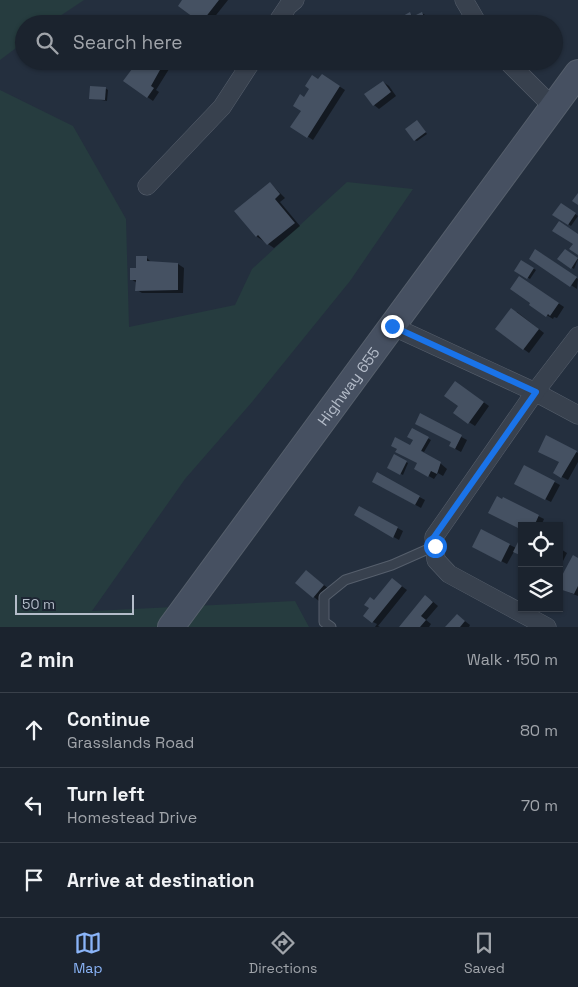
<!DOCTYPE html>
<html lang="en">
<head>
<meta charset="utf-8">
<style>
	body { margin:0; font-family:"Space Grotesk",sans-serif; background:#282f3a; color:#f1f3f6 }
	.controls { position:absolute; right:15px; bottom:15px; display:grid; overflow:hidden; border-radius:0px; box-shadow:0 1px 4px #0004 }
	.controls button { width:45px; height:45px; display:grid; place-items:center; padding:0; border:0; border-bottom:1px solid #39404a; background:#1b232e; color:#f1f3f6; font:25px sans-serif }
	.scale { position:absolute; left:15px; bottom:12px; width:119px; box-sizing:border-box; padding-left:5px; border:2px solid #b4bcc9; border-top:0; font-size:14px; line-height:18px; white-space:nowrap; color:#b4bcc9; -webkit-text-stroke:4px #1d2633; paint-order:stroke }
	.stop { position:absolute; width:15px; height:15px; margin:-11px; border:4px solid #1a73e8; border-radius:50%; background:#fff }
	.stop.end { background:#1a73e8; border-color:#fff; box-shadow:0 1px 5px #0008 }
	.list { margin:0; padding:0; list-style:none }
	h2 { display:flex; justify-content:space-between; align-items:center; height:65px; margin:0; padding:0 20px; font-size:21px }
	h2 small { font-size:16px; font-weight:400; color:#a0a4aa }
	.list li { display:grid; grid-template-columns:32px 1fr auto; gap:15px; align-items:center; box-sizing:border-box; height:75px; padding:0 20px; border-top:1px solid #39404a }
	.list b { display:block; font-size:19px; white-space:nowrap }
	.list p { margin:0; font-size:16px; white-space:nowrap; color:#a0a4aa }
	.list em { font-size:16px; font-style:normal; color:#a0a4aa }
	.icon { flex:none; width:28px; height:28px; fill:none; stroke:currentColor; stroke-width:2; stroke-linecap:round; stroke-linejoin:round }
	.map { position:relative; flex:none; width:578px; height:627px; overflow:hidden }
	.search { position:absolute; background:#1b232e; box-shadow:0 1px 4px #0004; left:15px; right:15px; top:15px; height:55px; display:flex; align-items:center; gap:12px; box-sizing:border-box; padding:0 18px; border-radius:28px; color:#a0a4aa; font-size:19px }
	.sheet { height:290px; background:#1b232e }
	nav { display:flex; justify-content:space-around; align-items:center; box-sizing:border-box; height:70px; border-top:1px solid #39404a; background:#1b232e; font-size:14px; color:#a0a4aa }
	nav a { display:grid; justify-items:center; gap:2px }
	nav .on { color:#8ab4f8 }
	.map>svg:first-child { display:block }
	.green { fill:#263c3f }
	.shadow { fill:#0007 }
	.building { fill:#455162 }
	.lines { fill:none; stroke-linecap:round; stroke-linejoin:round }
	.service-casing { stroke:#565f6c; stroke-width:11 }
	.minor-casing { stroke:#565f6c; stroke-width:19 }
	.secondary-casing { stroke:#565f6c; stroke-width:28 }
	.service { stroke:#38414e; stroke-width:9 }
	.minor { stroke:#38414e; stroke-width:18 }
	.secondary { stroke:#465061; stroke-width:26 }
	.route { stroke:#1a73e8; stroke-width:6 }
	.labels { text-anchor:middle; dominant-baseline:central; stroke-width:5; stroke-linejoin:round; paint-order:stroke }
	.street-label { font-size:15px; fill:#b4bcc9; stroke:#1d2633 }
</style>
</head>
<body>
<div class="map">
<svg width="578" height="627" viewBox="0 0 578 627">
	<rect width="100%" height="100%" fill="#242f3e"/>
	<g class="green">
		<path d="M0,0H84L48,24H24V42L0,60Z"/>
		<path d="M0,90L73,126L126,219L129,327L235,305L252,269L347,182L413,189L350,281L252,402L185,479L92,611L295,601L309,627H0Z"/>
	</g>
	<g class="shadow">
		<path d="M184,0H228L209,24L202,22L180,6Z"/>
		<path d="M422,13L428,17L431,24H399L406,20L410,14L415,17Z"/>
		<path d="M139,61H174L156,90L159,92L153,101L125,81Z"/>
		<path d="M328,79L345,90L313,140L307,136L303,110L305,98L319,80Z"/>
		<path d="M383,82L389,86L396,96L379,109L374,105Z"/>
		<path d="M105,88L108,90L107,101L91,98Z"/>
		<path d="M417,122L427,134L417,141L415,140Z"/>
		<path d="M270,183L285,198L280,202L300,226L274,248L256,236Z"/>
		<path d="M561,204L578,216L571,226L554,215Z"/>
		<path d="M565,250L578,259L574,269L559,259Z"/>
		<path d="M542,254L578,279L577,289L530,258Z"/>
		<path d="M147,258L152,263L178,264L184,268L183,293H142L137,290V283L131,279Z"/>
		<path d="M522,262L536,270L530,279L516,270Z"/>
		<path d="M525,281L564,307L557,318L554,317L553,319L530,305L532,302Z"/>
		<path d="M517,312L544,333L529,353L496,329Z"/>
		<path d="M461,386L489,406L475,426L455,413L460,406Z"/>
		<path d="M420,415L467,440L461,452L450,446L452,442Z"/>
		<path d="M412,430L431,440L424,452L412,445L415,440Z"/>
		<path d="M547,437L578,453V462L568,480L554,473L560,462Z"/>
		<path d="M394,456L408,463L403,475L388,467Z"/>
		<path d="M440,463L447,469L443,476L438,473L434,479L416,469Z"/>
		<path d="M525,466L560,485L551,502L522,487Z"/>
		<path d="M377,474L425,500L421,508L373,481Z"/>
		<path d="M503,498L544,519L541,526H522L502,501Z"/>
		<path d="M359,507L403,531L399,540L383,531Z"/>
		<path d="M510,545L516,548L507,564L479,550Z"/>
		<path d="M559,548L567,553L559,569Z"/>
		<path d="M578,559V596L563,590Z"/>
		<path d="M306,571L329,589L319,601L296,583Z"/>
		<path d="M392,579L407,590L378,626L380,627H375L377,624L373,622L374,601Z"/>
		<path d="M431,600L438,606L426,620L431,624L429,627H401Z"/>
		<path d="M457,615L470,625L469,627H447Z"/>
	</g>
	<g class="building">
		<path d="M182,0H219L201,23L178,6Z"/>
		<path d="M410,12L412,17L422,12L427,24H396L404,20L403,16Z"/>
		<path d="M138,61H165L151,86L154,88L147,98L123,81Z"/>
		<path d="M322,74L340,86L307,138L290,127L301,111L293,106L300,94L304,97L309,89L305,86L312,75L318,79Z"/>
		<path d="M383,81L391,92L373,106L364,94Z"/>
		<path d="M90,86L106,87L105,100L89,99Z"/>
		<path d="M417,120L426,132L414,141L405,129Z"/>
		<path d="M270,182L280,194L275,199L295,223L267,245L258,235L256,237L234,211Z"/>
		<path d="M578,193V205L572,201Z"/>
		<path d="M561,203L576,213L568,225L552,215Z"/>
		<path d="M559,221L578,234V255L569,249L573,244L552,231Z"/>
		<path d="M535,249L577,277L570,287L529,259Z"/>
		<path d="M565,249L578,258L571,269L557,259Z"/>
		<path d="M136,256H147V261L178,263V290L135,291L136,280H130V268H136Z"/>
		<path d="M521,260L534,268L527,279L514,271Z"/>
		<path d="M519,276L559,303L550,316L548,314L546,317L529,305L530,303L510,289Z"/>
		<path d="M511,308L539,329L523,350L495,329Z"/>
		<path d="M455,381L484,402L468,424L453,413L458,406L444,396Z"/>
		<path d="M420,413L462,435L455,449L449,446L451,442L415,424Z"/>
		<path d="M412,428L429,437L421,451L441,462L437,474L431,471L428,477L414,469L417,463L395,452L397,449L391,446L395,437L410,445L413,440L407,437Z"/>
		<path d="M546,435L577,451L561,478L553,473L559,462L538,452Z"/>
		<path d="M394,454L407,461L400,475L387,468Z"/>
		<path d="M524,465L555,481L545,500L514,484Z"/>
		<path d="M377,472L420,496L415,505L372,482Z"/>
		<path d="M497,496L502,499L503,497L539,515L535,524L538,526H522V530L488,513Z"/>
		<path d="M359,506L398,527L393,538L354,515Z"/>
		<path d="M481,529L510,544L501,562L472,547Z"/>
		<path d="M519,540L522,541V556L513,552Z"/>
		<path d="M573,555L578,558V586L574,594L559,589V581Z"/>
		<path d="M306,570L324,585L313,598L295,583Z"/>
		<path d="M392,578L402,586L372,623L363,616L369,608L364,605L370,597L374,600Z"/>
		<path d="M425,595L433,602L421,616L426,620L420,627H399Z"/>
		<path d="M457,614L465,621L460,627H445Z"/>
	</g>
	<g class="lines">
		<defs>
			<path id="service" d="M331,627L324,622V597L345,580L392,565L435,546"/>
			<g id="minor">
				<path d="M464,0L478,24"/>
				<path d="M276,24L288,6L295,0"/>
				<path d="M507,61L553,107"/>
				<path d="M147,186L222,107L252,61"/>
				<path d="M392,326L535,392L578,415"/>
				<path d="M547,627L449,574L436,560L434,537L535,392L578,336"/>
			</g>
			<g id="secondary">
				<path id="s1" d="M171,627L578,73"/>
			</g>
		</defs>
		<use href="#service" class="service-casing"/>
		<use href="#minor" class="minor-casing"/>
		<use href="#secondary" class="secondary-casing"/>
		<use href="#service" class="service"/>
		<use href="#minor" class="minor"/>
		<use href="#secondary" class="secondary"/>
	</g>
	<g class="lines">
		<path class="route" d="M392,326L536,392L434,537L435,546"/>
	</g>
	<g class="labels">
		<g class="street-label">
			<text stroke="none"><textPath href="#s1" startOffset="299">Highway 655</textPath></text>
		</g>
	</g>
</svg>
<div class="controls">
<button><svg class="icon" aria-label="locate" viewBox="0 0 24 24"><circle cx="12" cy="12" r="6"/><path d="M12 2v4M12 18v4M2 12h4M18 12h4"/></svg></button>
<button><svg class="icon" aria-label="layers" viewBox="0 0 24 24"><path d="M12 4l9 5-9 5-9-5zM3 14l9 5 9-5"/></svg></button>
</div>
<div class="scale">50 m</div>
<div class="stop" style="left:435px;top:546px"></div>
<div class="stop end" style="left:392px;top:326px"></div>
<div class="search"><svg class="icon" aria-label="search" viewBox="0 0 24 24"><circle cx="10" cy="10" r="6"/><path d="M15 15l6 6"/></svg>Search here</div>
</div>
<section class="sheet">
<h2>2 min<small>Walk · 150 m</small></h2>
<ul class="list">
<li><svg class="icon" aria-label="ahead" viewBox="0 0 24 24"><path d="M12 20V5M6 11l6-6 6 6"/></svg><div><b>Continue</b><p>Grasslands Road</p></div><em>80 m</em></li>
<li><svg class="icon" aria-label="left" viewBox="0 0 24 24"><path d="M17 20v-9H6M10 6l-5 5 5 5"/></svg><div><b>Turn left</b><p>Homestead Drive</p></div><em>70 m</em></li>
<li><svg class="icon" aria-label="arrive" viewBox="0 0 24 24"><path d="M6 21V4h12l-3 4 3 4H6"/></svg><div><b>Arrive at destination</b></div></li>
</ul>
</section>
<nav>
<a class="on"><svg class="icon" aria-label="map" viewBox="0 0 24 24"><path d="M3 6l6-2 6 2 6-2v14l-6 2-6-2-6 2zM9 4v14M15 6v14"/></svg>Map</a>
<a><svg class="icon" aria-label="directions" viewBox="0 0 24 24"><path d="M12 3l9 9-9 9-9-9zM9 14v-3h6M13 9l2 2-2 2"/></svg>Directions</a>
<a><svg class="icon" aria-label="saved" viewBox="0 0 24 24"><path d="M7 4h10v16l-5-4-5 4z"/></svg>Saved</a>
</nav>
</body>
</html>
